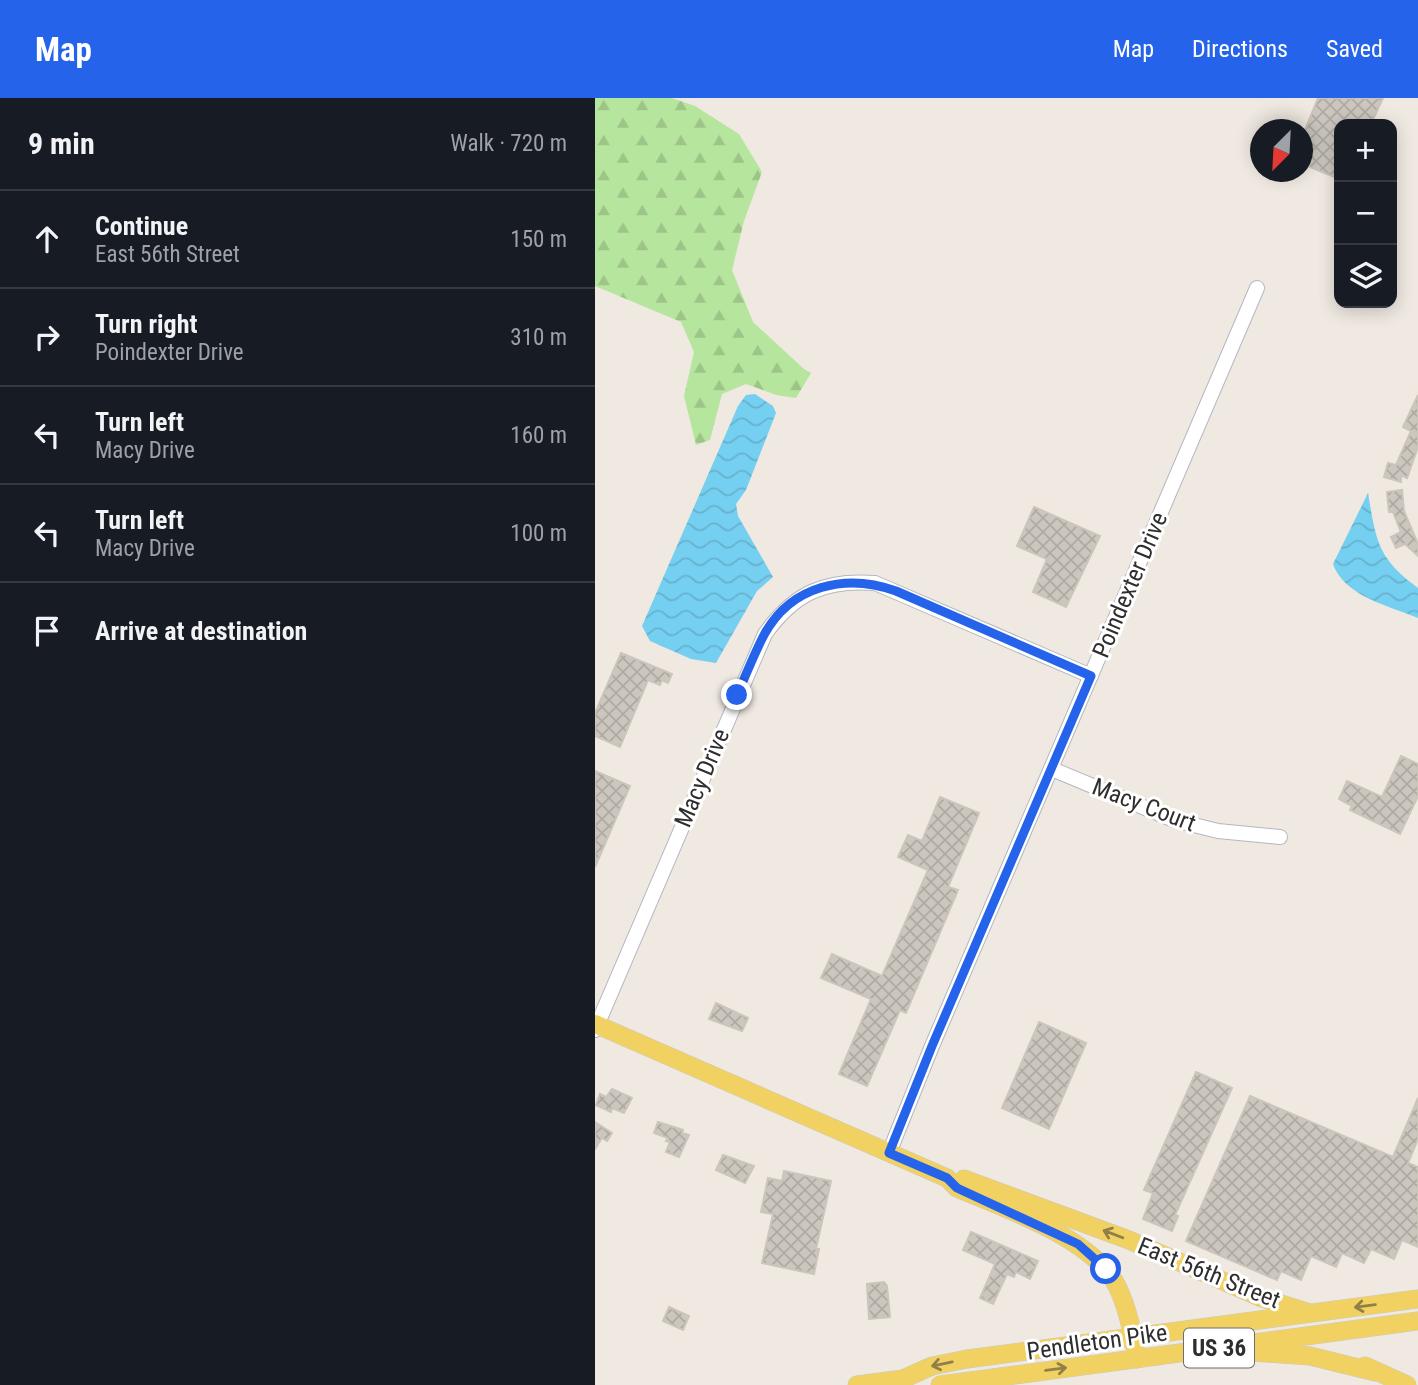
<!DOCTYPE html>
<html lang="en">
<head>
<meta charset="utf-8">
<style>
	body { margin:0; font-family:"Roboto Condensed",sans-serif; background:#20242c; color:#f1f3f6 }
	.controls { position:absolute; right:21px; top:21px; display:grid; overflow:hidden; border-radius:14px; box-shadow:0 4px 18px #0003 }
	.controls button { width:63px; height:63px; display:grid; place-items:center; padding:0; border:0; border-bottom:2px solid #363941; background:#171b24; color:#f1f3f6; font:35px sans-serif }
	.compass { position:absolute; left:655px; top:21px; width:63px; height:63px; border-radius:50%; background:#171b24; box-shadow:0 4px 18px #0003; rotate:204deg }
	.stop { position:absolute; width:21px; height:21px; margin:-16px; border:5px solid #2563eb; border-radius:50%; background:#fff }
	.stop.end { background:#2563eb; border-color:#fff; box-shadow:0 2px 7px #0008 }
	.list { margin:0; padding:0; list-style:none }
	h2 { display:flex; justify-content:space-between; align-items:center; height:91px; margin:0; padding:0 28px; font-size:30px }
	h2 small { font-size:23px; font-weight:400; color:#9ea1a6 }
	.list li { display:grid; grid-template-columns:46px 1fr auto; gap:21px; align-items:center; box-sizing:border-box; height:98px; padding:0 28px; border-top:2px solid #363941 }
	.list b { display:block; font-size:26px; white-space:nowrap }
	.list p { margin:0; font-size:23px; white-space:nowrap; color:#9ea1a6 }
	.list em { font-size:23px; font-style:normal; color:#9ea1a6 }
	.icon { flex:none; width:38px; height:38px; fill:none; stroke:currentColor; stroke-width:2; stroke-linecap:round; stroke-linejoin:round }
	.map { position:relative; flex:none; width:823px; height:1287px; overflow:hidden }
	header { display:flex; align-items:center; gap:42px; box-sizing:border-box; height:98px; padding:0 35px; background:#2563eb; color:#fff }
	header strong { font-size:33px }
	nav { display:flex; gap:38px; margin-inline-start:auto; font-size:24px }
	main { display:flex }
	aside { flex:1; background:#171b24 }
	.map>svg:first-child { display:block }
	.forest { fill:url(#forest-firs) }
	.water { fill:url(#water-waves) }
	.building { fill:url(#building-cross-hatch); stroke:#cbc5ba; stroke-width:2 }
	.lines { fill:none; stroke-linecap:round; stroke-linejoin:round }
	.minor-casing { stroke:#b4b7c1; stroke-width:16 }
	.major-casing { stroke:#c9c9c9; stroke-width:19 }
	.minor { stroke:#fff; stroke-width:14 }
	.major { stroke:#f2d163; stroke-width:18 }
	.oneway { stroke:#908048 }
	.route { stroke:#2563eb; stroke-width:9 }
	.labels { text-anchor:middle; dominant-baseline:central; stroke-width:6; stroke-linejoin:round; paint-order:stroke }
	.shield { fill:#fff; stroke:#6d6d6d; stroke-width:2 }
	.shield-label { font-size:23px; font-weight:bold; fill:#2e2e2e }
	.street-label { font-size:24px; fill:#2e2e2e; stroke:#fff }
</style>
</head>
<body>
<header>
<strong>Map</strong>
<nav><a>Map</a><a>Directions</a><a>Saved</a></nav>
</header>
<main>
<aside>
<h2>9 min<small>Walk · 720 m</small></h2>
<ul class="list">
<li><svg class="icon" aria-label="ahead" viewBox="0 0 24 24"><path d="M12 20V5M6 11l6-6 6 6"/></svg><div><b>Continue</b><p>East 56th Street</p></div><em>150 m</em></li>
<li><svg class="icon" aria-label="right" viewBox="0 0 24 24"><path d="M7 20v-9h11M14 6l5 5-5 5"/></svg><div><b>Turn right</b><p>Poindexter Drive</p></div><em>310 m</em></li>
<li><svg class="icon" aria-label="left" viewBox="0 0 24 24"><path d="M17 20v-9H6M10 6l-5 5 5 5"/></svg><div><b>Turn left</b><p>Macy Drive</p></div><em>160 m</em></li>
<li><svg class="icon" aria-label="left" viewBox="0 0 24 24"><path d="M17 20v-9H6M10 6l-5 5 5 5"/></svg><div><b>Turn left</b><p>Macy Drive</p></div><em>100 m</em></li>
<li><svg class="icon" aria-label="arrive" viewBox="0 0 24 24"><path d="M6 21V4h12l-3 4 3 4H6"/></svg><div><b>Arrive at destination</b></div></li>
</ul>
</aside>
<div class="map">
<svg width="823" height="1287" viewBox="0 0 823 1287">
	<defs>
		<pattern id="forest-firs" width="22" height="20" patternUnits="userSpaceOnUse" patternTransform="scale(1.75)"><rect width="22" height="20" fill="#b6e59e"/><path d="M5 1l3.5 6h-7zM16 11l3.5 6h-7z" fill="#9dc588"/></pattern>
		<pattern id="water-waves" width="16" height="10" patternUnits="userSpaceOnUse" patternTransform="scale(1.75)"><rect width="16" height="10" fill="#75cff0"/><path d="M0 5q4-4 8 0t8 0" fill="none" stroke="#66b2ce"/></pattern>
		<pattern id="building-cross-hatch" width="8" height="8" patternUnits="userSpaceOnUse" patternTransform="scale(1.75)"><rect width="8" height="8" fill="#cbc7bf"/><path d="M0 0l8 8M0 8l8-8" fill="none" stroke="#afaba4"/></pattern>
	</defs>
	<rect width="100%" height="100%" fill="#efe9e1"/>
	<path class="forest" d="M0,0H77L100,8L144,36L167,74L149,123L137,172L158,224L209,271L216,275L201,300L181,297L151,286L127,296L115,342L101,347L89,298L99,254L86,224L0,188Z"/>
	<g class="water">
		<path d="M160,296L178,308L181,315L151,392L141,406L143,418L178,479L162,493L121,565L96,561L55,543L47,528L143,308L151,297Z"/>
		<path d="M773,395C781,442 782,460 823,490V520C794,508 749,498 738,466Z"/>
	</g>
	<g class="building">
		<path d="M723,0H788L776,26H744V81L708,66V37Z"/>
		<path d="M823,297V349L812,380L806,377V384L789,379L793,365L801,367L816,333L808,329Z"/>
		<path d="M807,392L809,413L823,446V458L810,446L801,450L796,439L806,434L798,414H794L792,394Z"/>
		<path d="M439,409L505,438L471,509L438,494L452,461L422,448Z"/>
		<path d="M26,555L77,576L73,585L67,582L65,587L53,582L25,649L0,638V615Z"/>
		<path d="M806,658L823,666V698L805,736L755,712L757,708L744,701L752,683L787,699Z"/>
		<path d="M0,673L35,688L0,769Z"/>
		<path d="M345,699L384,715L353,789L363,792L311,915L305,912L272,988L244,976L276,901L226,880L237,856L287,878L333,772L303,759L313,737L327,743Z"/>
		<path d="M121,905L153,920L147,933L114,921Z"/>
		<path d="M444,924L491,945L454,1031L407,1010Z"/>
		<path d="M601,974L637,990L580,1117L583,1118L577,1133L548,1121L558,1095L549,1092Z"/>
		<path d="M17,991L37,1000L29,1015L17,1010L16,1014L1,1007L5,996L11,999Z"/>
		<path d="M655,998L798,1059L823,1000V1041L813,1065L823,1069V1149L807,1142L799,1161L776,1151L769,1165L747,1155L741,1169L716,1158L706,1182L686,1173L682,1182L591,1143Z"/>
		<path d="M0,1024L17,1035L12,1043L7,1040L0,1051Z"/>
		<path d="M63,1024L88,1032L87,1035L94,1037L84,1059L71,1054L75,1044L71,1043L73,1040L59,1035Z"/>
		<path d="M128,1057L159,1068L150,1085L121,1072Z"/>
		<path d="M189,1073L236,1083L221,1151H224L219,1176L167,1165L178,1116L166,1114L173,1080L187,1083Z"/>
		<path d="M376,1134L443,1163L435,1181L421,1174L419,1179L412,1176L398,1206L385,1200L400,1166L368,1152Z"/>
		<path d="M289,1184L292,1188L295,1219L274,1221L272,1186Z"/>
		<path d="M74,1209L94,1218L88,1232L68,1223Z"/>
	</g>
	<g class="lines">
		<defs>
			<g id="minor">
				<path d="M457,671L579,722L623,733L685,739"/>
				<path d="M0,932L170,536C199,495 230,481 280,485L496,578"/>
				<path d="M294,1055L337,948L662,190"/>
			</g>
			<g id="major">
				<path d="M0,926L352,1080L362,1090C410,1111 497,1139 522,1188C533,1210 538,1236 542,1261"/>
				<path d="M369,1081L534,1142L667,1200L712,1214"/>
				<path d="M657,1254L715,1258L780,1274"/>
				<path d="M770,1268L812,1287"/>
				<path d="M262,1287L308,1281L337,1268L372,1261L823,1201"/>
				<path d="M345,1287L823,1223"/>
			</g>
		</defs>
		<use href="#minor" class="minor-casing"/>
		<use href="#major" class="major-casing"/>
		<use href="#minor" class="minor"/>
		<use href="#major" class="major"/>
	</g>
	<defs><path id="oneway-shaft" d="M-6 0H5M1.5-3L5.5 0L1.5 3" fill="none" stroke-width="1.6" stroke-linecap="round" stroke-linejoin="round" transform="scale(1.75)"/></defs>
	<g class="oneway">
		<use href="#oneway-shaft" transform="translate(518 1136) rotate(-159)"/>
		<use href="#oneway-shaft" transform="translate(770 1208) rotate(173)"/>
		<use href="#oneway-shaft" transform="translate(347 1266) rotate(168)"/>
		<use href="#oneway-shaft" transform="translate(461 1271) rotate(-8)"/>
	</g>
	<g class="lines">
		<path class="route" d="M142,597C151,577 159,556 169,537C196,487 251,475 301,493L496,578L337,948L294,1055L352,1080L362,1090L483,1146L511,1171"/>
	</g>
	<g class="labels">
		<rect class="shield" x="589" y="1230.5" width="70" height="39" rx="5"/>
		<g class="shield-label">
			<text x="624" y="1250">US 36</text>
		</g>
		<g class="street-label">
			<text transform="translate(535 487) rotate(-67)">Poindexter Drive</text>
			<text transform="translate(107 680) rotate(-67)">Macy Drive</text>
			<text transform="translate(549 707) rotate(21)">Macy Court</text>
			<text transform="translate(614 1175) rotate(22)">East 56th Street</text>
			<text transform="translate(502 1244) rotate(-8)">Pendleton Pike</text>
		</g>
	</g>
</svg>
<div class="controls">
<button>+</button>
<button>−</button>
<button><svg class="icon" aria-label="layers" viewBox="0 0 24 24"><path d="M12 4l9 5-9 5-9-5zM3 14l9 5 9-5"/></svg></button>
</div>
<svg class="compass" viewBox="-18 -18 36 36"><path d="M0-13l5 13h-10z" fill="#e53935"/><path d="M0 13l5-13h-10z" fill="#9ea1a6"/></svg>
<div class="stop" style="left:511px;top:1171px"></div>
<div class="stop end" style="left:142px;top:597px"></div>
</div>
</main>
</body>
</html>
